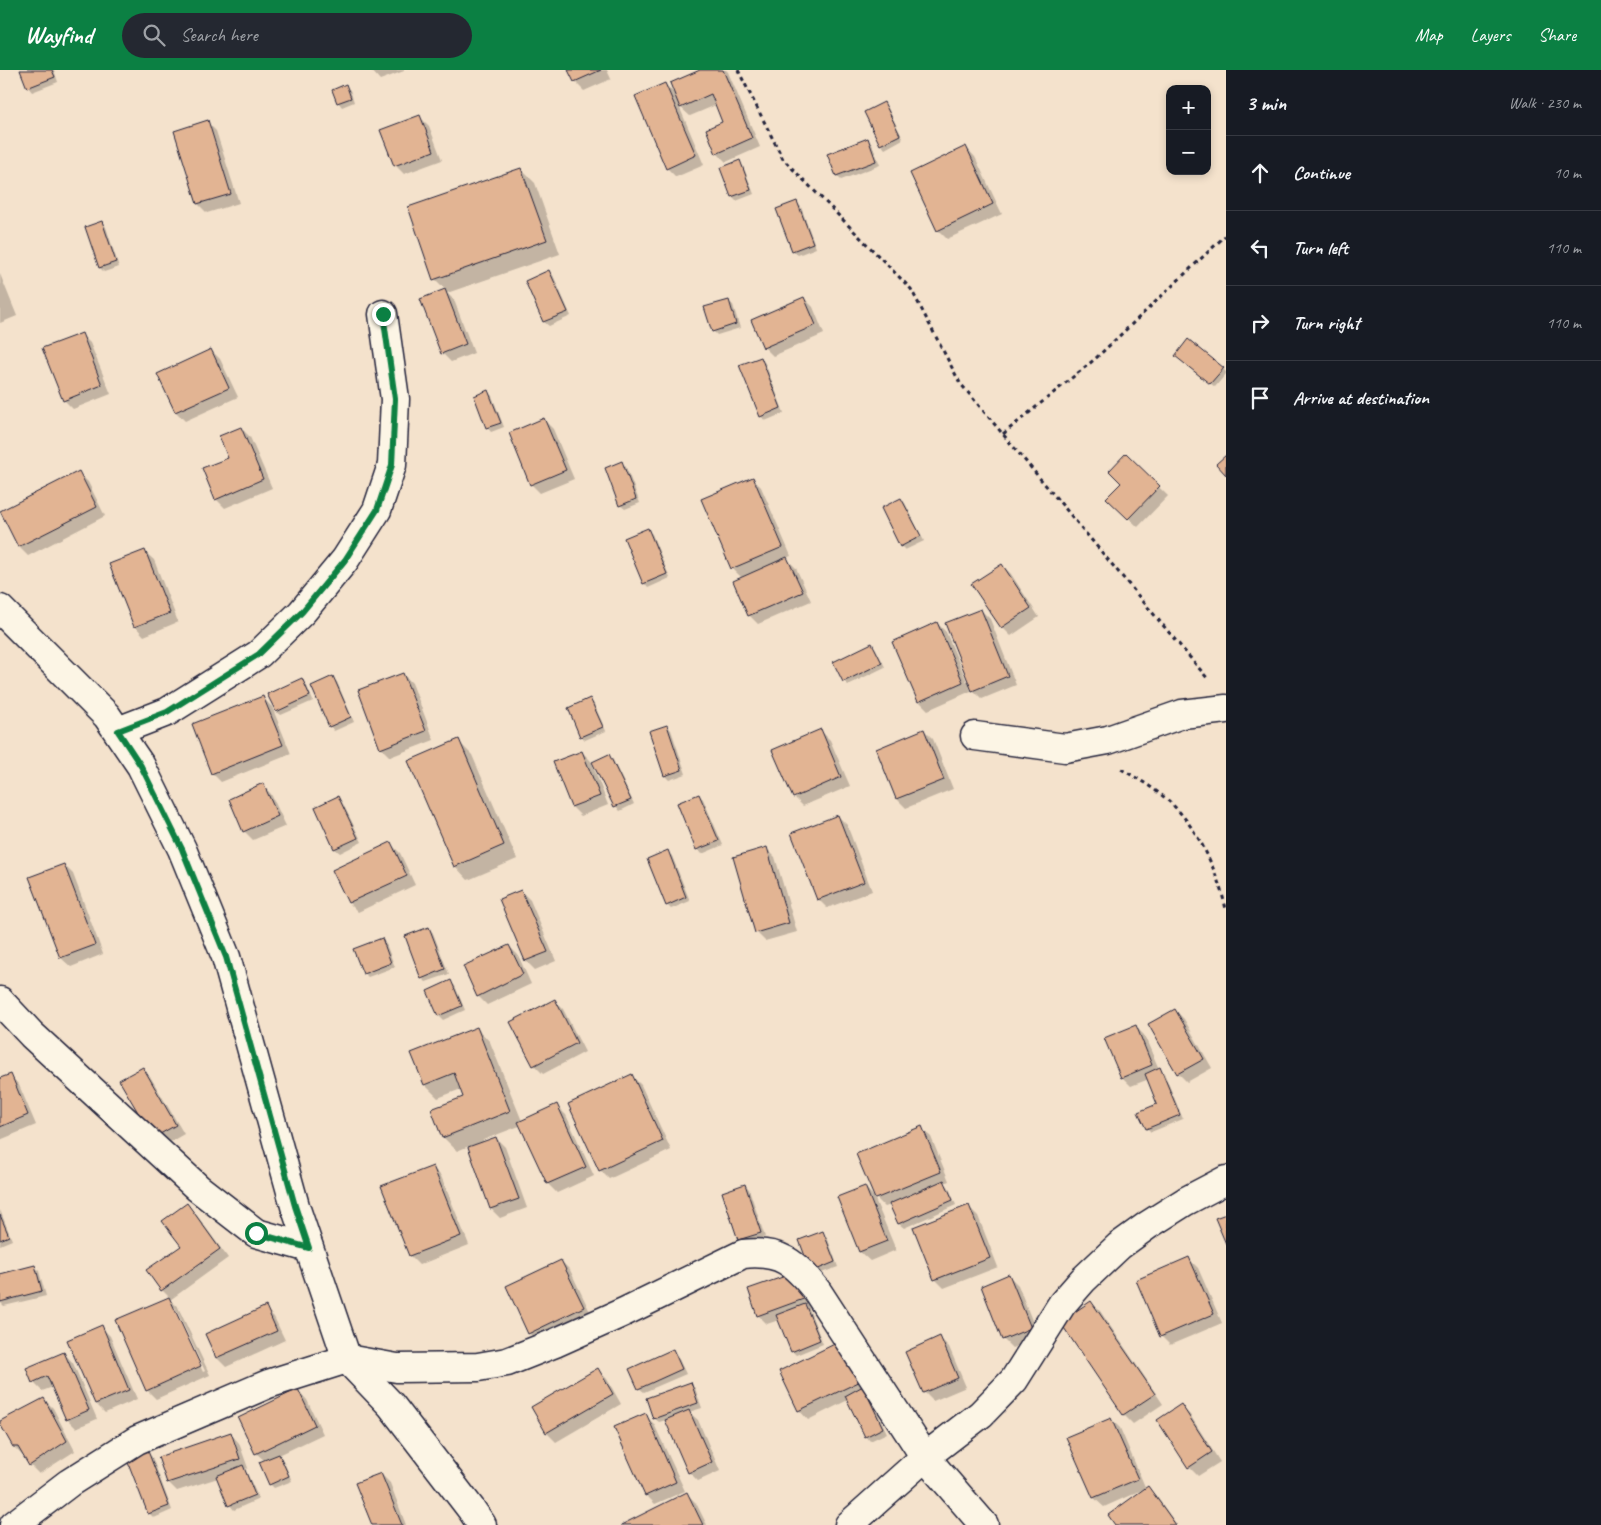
<!DOCTYPE html>
<html lang="en">
<head>
<meta charset="utf-8">
<style>
	body { margin:0; font-family:Caveat,sans-serif; background:#242831; color:#f1f3f6 }
	.controls { position:absolute; right:15px; top:15px; display:grid; overflow:hidden; border-radius:10px; box-shadow:0 2px 8px #0003 }
	.controls button { width:45px; height:45px; display:grid; place-items:center; padding:0; border:0; border-bottom:1px solid #363941; background:#171b24; color:#f1f3f6; font:25px sans-serif }
	.stop { position:absolute; width:15px; height:15px; margin:-11px; border:4px solid #0b8043; border-radius:50%; background:#fff }
	.stop.end { background:#0b8043; border-color:#fff; box-shadow:0 1px 5px #0008 }
	.list { margin:0; padding:0; list-style:none }
	h2 { display:flex; justify-content:space-between; align-items:center; height:65px; margin:0; padding:0 20px; font-size:21px }
	h2 small { font-size:16px; font-weight:400; color:#9ea1a6 }
	.list li { display:grid; grid-template-columns:32px 1fr auto; gap:15px; align-items:center; box-sizing:border-box; height:75px; padding:0 20px; border-top:1px solid #363941 }
	.list b { display:block; font-size:19px; white-space:nowrap }
	.list em { font-size:16px; font-style:normal; color:#9ea1a6 }
	.icon { flex:none; width:28px; height:28px; fill:none; stroke:currentColor; stroke-width:2; stroke-linecap:round; stroke-linejoin:round }
	.map { position:relative; flex:none; width:1226px; height:1455px; overflow:hidden }
	header { display:flex; align-items:center; gap:30px; box-sizing:border-box; height:70px; padding:0 25px; background:#0b8043; color:#fff }
	header strong { font-size:24px }
	nav { display:flex; gap:28px; margin-inline-start:auto; font-size:18px }
	.search { width:350px; height:45px; background:#242831; display:flex; align-items:center; gap:12px; box-sizing:border-box; padding:0 18px; border-radius:28px; color:#9ea1a6; font-size:19px }
	main { display:flex }
	aside { flex:1; background:#171b24 }
	.map>svg:first-child { display:block }
	.shadow { fill:#0003; fill-rule:evenodd }
	.building { fill:#e2b493; stroke:#22223b }
	.lines { fill:none; stroke-linecap:round; stroke-linejoin:round }
	.minor-casing { stroke:#22223b; stroke-width:31 }
	.path { stroke:#22223b; stroke-width:3; stroke-dasharray:4 4; stroke-linecap:butt }
	.minor { stroke:#fcf5e5; stroke-width:28 }
	.route { stroke:#0b8043; stroke-width:6 }
</style>
</head>
<body>
<header>
<strong>Wayfind</strong>
<div class="search"><svg class="icon" aria-label="search" viewBox="0 0 24 24"><circle cx="10" cy="10" r="6"/><path d="M15 15l6 6"/></svg>Search here</div>
<nav><a>Map</a><a>Layers</a><a>Share</a></nav>
</header>
<main>
<div class="map">
<svg width="1226" height="1455" viewBox="0 0 1226 1455">
	<rect width="100%" height="100%" fill="#f4e2cc"/>
	<filter id="ink" filterUnits="userSpaceOnUse"><feTurbulence type="fractalNoise" baseFrequency=".02" numOctaves="2"/><feDisplacementMap in="SourceGraphic" scale="10" xChannelSelector="R" yChannelSelector="G"/><feConvolveMatrix kernelMatrix="1 2 1 2 8 2 1 2 1" color-interpolation-filters="sRGB"/></filter>
	<g filter="url(#ink)">
		<g class="shadow">
			<path d="M21,0H54L58,12L32,22L28,17Z"/>
			<path d="M371,0H404V1L380,10Z"/>
			<path d="M570,0H607L611,9L584,21L575,12Z"/>
			<path d="M703,0H726L728,2L760,77L726,92L717,83L724,53L716,35L690,46L679,36L704,95L676,107L667,98L665,14L676,25Z"/>
			<path d="M345,16L350,20L354,32L342,37L338,32Z"/>
			<path d="M884,34L888,38L903,69L885,79L881,74Z"/>
			<path d="M419,46L429,56L442,90L404,104L395,95Z"/>
			<path d="M207,52L216,61L239,133L207,143L198,134Z"/>
			<path d="M867,70L872,74L880,95L841,110L837,106Z"/>
			<path d="M966,77L975,87L1002,144L947,169L938,160Z"/>
			<path d="M739,92L743,96L754,124L736,131L732,127L721,99Z"/>
			<path d="M521,99L535,113L560,184L447,223L454,230L474,283L451,292L442,283L422,230L446,220L435,209Z"/>
			<path d="M797,133L801,137L816,178L798,185L793,181L778,140Z"/>
			<path d="M102,152L106,157L119,197L104,202L100,198L86,158Z"/>
			<path d="M549,201L553,205L571,246L549,256L544,252L527,211Z"/>
			<path d="M0,204L17,246L0,253Z"/>
			<path d="M804,228L813,237L824,264L773,286L764,277Z"/>
			<path d="M728,231L733,235L740,258L717,265L713,261Z"/>
			<path d="M81,264L90,273L111,324L73,339L64,330Z"/>
			<path d="M211,280L220,289L238,327L185,351L176,342Z"/>
			<path d="M760,289L765,293L784,343L765,351L761,346Z"/>
			<path d="M1181,290L1223,299L1226,302V304L1215,317Z"/>
			<path d="M488,322L492,326L504,357L491,362L487,357Z"/>
			<path d="M544,350L553,359L574,409L540,423L531,414Z"/>
			<path d="M241,358L250,367L272,418L225,438L216,429Z"/>
			<path d="M1126,385L1168,426L1138,457L1108,428L1122,413Z"/>
			<path d="M622,393L626,397L640,433L625,439L620,435Z"/>
			<path d="M79,403L88,412L105,446L28,486L19,477L2,442Z"/>
			<path d="M752,408L761,417L791,486L786,488L796,498L811,531L758,554L749,545L742,508L732,498Z"/>
			<path d="M901,429L905,433L924,471L905,480L901,476Z"/>
			<path d="M647,460L652,464L670,508L648,518L644,513Z"/>
			<path d="M144,481L154,490L178,552L144,566L135,556Z"/>
			<path d="M1002,495L1011,504L1039,547L1011,566L1002,557Z"/>
			<path d="M981,540L990,549L1016,615L982,629L969,616L971,621L928,640L919,631L937,553L946,562L967,612L969,611Z"/>
			<path d="M872,574L876,579L885,597L848,615L844,611Z"/>
			<path d="M403,604L412,613L434,670L390,687L381,678Z"/>
			<path d="M333,608L337,612L354,652L334,661L330,656Z"/>
			<path d="M301,609L306,614L313,631L281,645L276,641Z"/>
			<path d="M263,628L272,637L291,684L221,712L212,703Z"/>
			<path d="M589,629L594,634L606,661L585,670L581,666Z"/>
			<path d="M667,656L671,660L686,704L669,710L665,706L651,662Z"/>
			<path d="M924,660L933,669L953,719L906,738L897,729L878,679Z"/>
			<path d="M821,661L830,670L850,716L803,736L794,727Z"/>
			<path d="M458,671L472,685L517,789L468,810L455,796Z"/>
			<path d="M582,682L591,691L608,735L581,746L572,737Z"/>
			<path d="M608,685L613,690L634,734L620,741L616,736Z"/>
			<path d="M262,715L271,724L286,756L253,770L244,761Z"/>
			<path d="M699,725L703,729L723,775L702,784L698,779Z"/>
			<path d="M338,727L342,732L362,772L340,783L335,779L316,738Z"/>
			<path d="M838,746L847,755L872,821L827,838L818,829Z"/>
			<path d="M391,774L400,783L415,815L358,842L349,833Z"/>
			<path d="M766,778L775,787L797,862L765,871L756,862Z"/>
			<path d="M667,782L672,786L690,831L671,839L667,835Z"/>
			<path d="M64,795L73,804L103,884L71,897L61,888L31,808Z"/>
			<path d="M521,821L530,830L556,891L535,900L526,891L500,830Z"/>
			<path d="M429,858L433,863L449,904L426,912L422,908Z"/>
			<path d="M382,870L386,874L395,897L368,907L364,903Z"/>
			<path d="M509,876L518,885L531,914L487,935L478,926Z"/>
			<path d="M451,912L455,916L465,940L443,950L439,946L428,922Z"/>
			<path d="M554,930L563,939L585,982L543,1004L534,995Z"/>
			<path d="M1175,940L1184,949L1212,998L1187,1012L1178,1003L1150,954Z"/>
			<path d="M1135,956L1144,965L1159,999H1160L1164,1003L1183,1049L1151,1062L1147,1058L1159,1035L1149,1009L1131,1016L1122,1007Z"/>
			<path d="M477,958L490,972L522,1051L557,1036L566,1045L594,1106L557,1123L548,1114L522,1055L483,1070L484,1073L496,1068L505,1077L527,1138L500,1148L491,1139L469,1076L457,1081L443,1067L465,1028L461,1019L438,1028L425,1015Z"/>
			<path d="M142,999L151,1008L184,1064L163,1076Z"/>
			<path d="M10,1005L19,1015L36,1055L0,1070V1010Z"/>
			<path d="M632,1006L641,1015L671,1080L609,1109L600,1100Z"/>
			<path d="M921,1058L931,1067L949,1111L944,1113L948,1116L956,1135L904,1158L899,1154L891,1135L885,1137L876,1128Z"/>
			<path d="M432,1097L441,1106L469,1175L419,1195L410,1186L383,1117Z"/>
			<path d="M745,1115L749,1119L765,1167L743,1174L739,1170L723,1123Z"/>
			<path d="M865,1117L874,1127L896,1180L870,1191L860,1182L839,1128Z"/>
			<path d="M187,1135L196,1144L228,1188L170,1230L178,1237L210,1305L156,1329L147,1320L117,1251L170,1228L162,1220L148,1200L182,1176ZM173,1237H175L205,1301L203,1302Z"/>
			<path d="M969,1137L978,1146L998,1197L944,1218L935,1209Z"/>
			<path d="M0,1140L12,1170L0,1175Z"/>
			<path d="M822,1163L827,1167L838,1197L816,1205Z"/>
			<path d="M1189,1189L1198,1198L1222,1253L1170,1275L1161,1266Z"/>
			<path d="M561,1191L570,1200L592,1246L538,1272L529,1263Z"/>
			<path d="M35,1197L39,1201L46,1226L4,1236L0,1232V1205Z"/>
			<path d="M800,1203L817,1236L809,1239L823,1274L796,1285L792,1281L779,1250L767,1254L758,1245Z"/>
			<path d="M1009,1206L1018,1215L1039,1268L1012,1278L1003,1269Z"/>
			<path d="M1091,1232L1100,1241L1163,1334L1133,1354L1124,1345L1061,1253Z"/>
			<path d="M265,1238L274,1247L285,1270L226,1297L217,1288Z"/>
			<path d="M101,1257L110,1266L137,1329L105,1343L96,1334Z"/>
			<path d="M940,1268L949,1277L966,1317L933,1331L924,1322Z"/>
			<path d="M847,1270L867,1321L887,1363L870,1371L866,1366L848,1330L808,1350L799,1340Z"/>
			<path d="M673,1281L677,1285L686,1304L644,1322L639,1318Z"/>
			<path d="M64,1283L73,1293L97,1349L76,1358L67,1349L53,1317L42,1321L33,1312Z"/>
			<path d="M598,1300L607,1309L621,1334L556,1372L547,1363L532,1337Z"/>
			<path d="M690,1314L695,1318L702,1338L689,1342L698,1350L720,1401L698,1411L689,1402L666,1350L659,1352L654,1348Z"/>
			<path d="M298,1320L307,1330L323,1364L279,1385L283,1390L292,1411L274,1418L270,1414L265,1391L256,1383Z"/>
			<path d="M44,1329L53,1338L75,1381L39,1404L30,1395L25,1386H23L14,1377Z"/>
			<path d="M1181,1336L1190,1345L1220,1392L1198,1406L1189,1397L1159,1351Z"/>
			<path d="M645,1345L654,1354L685,1421L655,1434L646,1425Z"/>
			<path d="M1111,1349L1120,1358L1146,1419L1148,1418L1157,1427L1177,1455H1117L1144,1419L1104,1437L1094,1428L1068,1368Z"/>
			<path d="M230,1363L239,1373L248,1398L245,1399L259,1429L234,1440L230,1435L218,1408L177,1421L168,1412Z"/>
			<path d="M148,1383L152,1387L172,1440L154,1448L149,1443Z"/>
			<path d="M381,1404L390,1413L406,1455H373Z"/>
			<path d="M687,1424L696,1433L707,1455H624Z"/>
		</g>
		<g class="building">
			<path d="M20,0H52L55,7L27,18Z"/>
			<path d="M568,0H601L574,12Z"/>
			<path d="M700,0H723L752,68L716,84L706,59L722,52L711,24L680,38L670,13Z"/>
			<path d="M665,13L696,85L666,99L635,26Z"/>
			<path d="M346,14L351,28L337,33L332,20Z"/>
			<path d="M884,32L900,65L880,75L864,42Z"/>
			<path d="M420,45L434,81L394,96L380,60Z"/>
			<path d="M208,50L231,124L197,134L174,61Z"/>
			<path d="M868,68L876,91L836,106L827,84Z"/>
			<path d="M966,76L993,134L937,161L910,103Z"/>
			<path d="M740,90L751,120L731,127L720,98Z"/>
			<path d="M521,98L547,170L433,210L408,137Z"/>
			<path d="M797,131L813,173L792,181L776,139Z"/>
			<path d="M102,151L116,192L99,198L85,157Z"/>
			<path d="M549,200L568,242L543,252L525,211Z"/>
			<path d="M445,219L466,274L441,284L420,229Z"/>
			<path d="M804,227L816,255L763,278L751,250Z"/>
			<path d="M729,230L736,254L712,262L704,237Z"/>
			<path d="M82,263L102,315L63,331L42,278Z"/>
			<path d="M1188,269L1224,298L1210,314L1175,286Z"/>
			<path d="M211,279L229,318L175,342L157,304Z"/>
			<path d="M761,287L781,338L760,347L739,295Z"/>
			<path d="M488,320L501,353L486,358L474,326Z"/>
			<path d="M544,348L566,400L530,415L509,363Z"/>
			<path d="M241,357L263,409L215,430L202,398L228,388L219,366Z"/>
			<path d="M1126,383L1160,416L1128,449L1106,428L1121,413L1109,401Z"/>
			<path d="M1226,385V405L1216,394Z"/>
			<path d="M622,391L636,429L619,436L605,398Z"/>
			<path d="M79,401L97,437L18,477L0,441Z"/>
			<path d="M753,407L783,477L731,499L701,429Z"/>
			<path d="M901,428L921,466L900,477L881,438Z"/>
			<path d="M648,458L667,504L643,514L624,468Z"/>
			<path d="M145,480L170,543L134,557L109,494Z"/>
			<path d="M787,487L803,522L748,546L733,511Z"/>
			<path d="M1002,494L1031,538L1001,558L971,514Z"/>
			<path d="M981,539L1008,606L972,621L945,553Z"/>
			<path d="M937,552L963,612L918,632L892,572Z"/>
			<path d="M872,573L882,593L843,612L833,592Z"/>
			<path d="M403,603L426,661L380,679L358,620Z"/>
			<path d="M333,606L351,647L329,657L311,616Z"/>
			<path d="M302,608L310,626L276,642L267,624Z"/>
			<path d="M263,626L283,675L211,704L192,654Z"/>
			<path d="M590,628L603,657L580,667L568,638Z"/>
			<path d="M667,655L682,700L664,706L649,661Z"/>
			<path d="M821,659L841,707L793,728L772,680Z"/>
			<path d="M924,659L944,710L896,729L876,679Z"/>
			<path d="M459,669L504,775L454,797L408,691Z"/>
			<path d="M582,681L600,726L571,737L553,692Z"/>
			<path d="M609,684L631,730L614,737L592,692Z"/>
			<path d="M263,713L278,746L243,762L229,729Z"/>
			<path d="M699,724L719,771L696,780L677,733Z"/>
			<path d="M338,726L358,768L334,779L315,737Z"/>
			<path d="M838,745L864,812L817,830L791,763Z"/>
			<path d="M391,772L407,806L348,833L332,800Z"/>
			<path d="M767,777L789,853L755,863L733,787Z"/>
			<path d="M668,780L686,827L666,836L647,789Z"/>
			<path d="M64,794L95,875L60,888L29,807Z"/>
			<path d="M521,820L548,882L525,891L499,829Z"/>
			<path d="M429,857L445,899L421,909L405,866Z"/>
			<path d="M382,868L391,893L363,904L353,879Z"/>
			<path d="M509,875L523,904L477,927L463,896Z"/>
			<path d="M451,910L462,936L438,946L427,921Z"/>
			<path d="M555,929L577,973L533,996L510,952Z"/>
			<path d="M1175,939L1204,989L1177,1004L1148,954Z"/>
			<path d="M1136,955L1152,995L1121,1008L1104,968Z"/>
			<path d="M477,957L510,1041L442,1068L431,1039L463,1027L454,1003L424,1015L411,983Z"/>
			<path d="M143,997L176,1055L153,1068L119,1010Z"/>
			<path d="M1160,997L1180,1045L1146,1059L1138,1042L1157,1034L1145,1004Z"/>
			<path d="M11,1004L28,1045L0,1057V1008Z"/>
			<path d="M632,1004L663,1071L599,1101L568,1034Z"/>
			<path d="M557,1034L586,1097L547,1114L518,1052Z"/>
			<path d="M922,1056L941,1102L875,1129L856,1084Z"/>
			<path d="M496,1067L519,1129L490,1139L468,1077Z"/>
			<path d="M433,1096L461,1166L409,1186L381,1116Z"/>
			<path d="M944,1110L953,1130L898,1154L889,1134Z"/>
			<path d="M745,1114L761,1163L738,1170L722,1122Z"/>
			<path d="M865,1116L887,1171L859,1182L837,1127Z"/>
			<path d="M187,1133L220,1179L161,1221L146,1200L181,1176L162,1151Z"/>
			<path d="M969,1135L990,1188L934,1210L913,1157Z"/>
			<path d="M1226,1144V1174L1215,1148Z"/>
			<path d="M0,1145L9,1166L0,1170Z"/>
			<path d="M823,1161L835,1192L811,1202L799,1170Z"/>
			<path d="M1189,1187L1214,1244L1160,1267L1136,1210Z"/>
			<path d="M561,1190L584,1237L528,1264L506,1216Z"/>
			<path d="M35,1195L42,1221L0,1232V1204Z"/>
			<path d="M800,1201L809,1227L757,1246L748,1219Z"/>
			<path d="M1009,1204L1031,1258L1002,1270L981,1216Z"/>
			<path d="M169,1227L201,1296L146,1321L115,1250Z"/>
			<path d="M1091,1231L1155,1324L1123,1345L1060,1252Z"/>
			<path d="M805,1234L820,1270L791,1282L776,1245Z"/>
			<path d="M266,1236L277,1261L216,1288L205,1264Z"/>
			<path d="M102,1255L129,1320L95,1334L67,1270Z"/>
			<path d="M940,1266L958,1308L923,1323L905,1282Z"/>
			<path d="M847,1268L867,1308L798,1341L779,1301Z"/>
			<path d="M673,1279L682,1299L638,1319L629,1299Z"/>
			<path d="M64,1282L89,1340L66,1350L47,1306L32,1313L26,1298Z"/>
			<path d="M598,1298L613,1324L546,1363L531,1337Z"/>
			<path d="M691,1312L698,1333L653,1349L646,1328Z"/>
			<path d="M863,1316L883,1358L865,1367L845,1326Z"/>
			<path d="M298,1319L315,1355L255,1384L238,1348Z"/>
			<path d="M44,1328L67,1371L29,1396L18,1377H13L0,1354V1351Z"/>
			<path d="M1181,1334L1212,1382L1188,1398L1157,1350Z"/>
			<path d="M689,1340L712,1392L688,1403L665,1350Z"/>
			<path d="M646,1343L676,1412L645,1426L614,1357Z"/>
			<path d="M1111,1348L1138,1409L1093,1428L1066,1367Z"/>
			<path d="M231,1362L240,1389L167,1413L158,1387Z"/>
			<path d="M148,1381L169,1436L148,1444L127,1390Z"/>
			<path d="M279,1384L289,1406L269,1415L259,1392Z"/>
			<path d="M243,1395L255,1425L228,1436L216,1406Z"/>
			<path d="M381,1403L402,1455H372L355,1413Z"/>
			<path d="M1148,1416L1176,1455H1115L1108,1445Z"/>
			<path d="M687,1422L703,1455H621Z"/>
		</g>
		<g class="lines">
			<defs>
				<g id="minor">
					<path d="M0,539L107,646L141,696L182,779L226,887L295,1136L347,1289L391,1335L471,1439L482,1455"/>
					<path d="M118,661L167,642L259,584L302,542L345,490L377,440L392,395L395,329L383,244"/>
					<path d="M975,666L1065,678L1108,670L1182,644L1226,639"/>
					<path d="M0,931L32,965L198,1118L256,1163L309,1178"/>
					<path d="M14,1455L69,1413L137,1370L268,1314L347,1289L397,1298L478,1297L507,1292L555,1273L624,1242L743,1184C781,1180 795,1193 817,1221L925,1387L984,1455"/>
					<path d="M849,1455L925,1387L981,1344L1014,1310L1062,1234L1083,1210L1119,1176L1148,1155L1186,1131L1226,1110"/>
				</g>
			</defs>
			<use href="#minor" class="minor-casing"/>
			<g class="path">
				<path d="M738,0L783,89L911,219L960,313L1208,609"/>
				<path d="M1003,364L1095,289L1226,165"/>
				<path d="M1121,699C1139,709 1157,720 1172,734C1200,762 1217,801 1226,839"/>
			</g>
			<use href="#minor" class="minor"/>
		</g>
	</g>
	<g class="lines" filter="url(#ink)">
		<path class="route" d="M256,1163L309,1178L295,1136L226,887L182,779L141,696L118,661L167,642L259,584L302,542L345,490L377,440L392,395L395,329L383,244"/>
	</g>
</svg>
<div class="controls">
<button>+</button>
<button>−</button>
</div>
<div class="stop" style="left:256px;top:1163px"></div>
<div class="stop end" style="left:383px;top:244px"></div>
</div>
<aside>
<h2>3 min<small>Walk · 230 m</small></h2>
<ul class="list">
<li><svg class="icon" aria-label="ahead" viewBox="0 0 24 24"><path d="M12 20V5M6 11l6-6 6 6"/></svg><div><b>Continue</b></div><em>10 m</em></li>
<li><svg class="icon" aria-label="left" viewBox="0 0 24 24"><path d="M17 20v-9H6M10 6l-5 5 5 5"/></svg><div><b>Turn left</b></div><em>110 m</em></li>
<li><svg class="icon" aria-label="right" viewBox="0 0 24 24"><path d="M7 20v-9h11M14 6l5 5-5 5"/></svg><div><b>Turn right</b></div><em>110 m</em></li>
<li><svg class="icon" aria-label="arrive" viewBox="0 0 24 24"><path d="M6 21V4h12l-3 4 3 4H6"/></svg><div><b>Arrive at destination</b></div></li>
</ul>
</aside>
</main>
</body>
</html>
